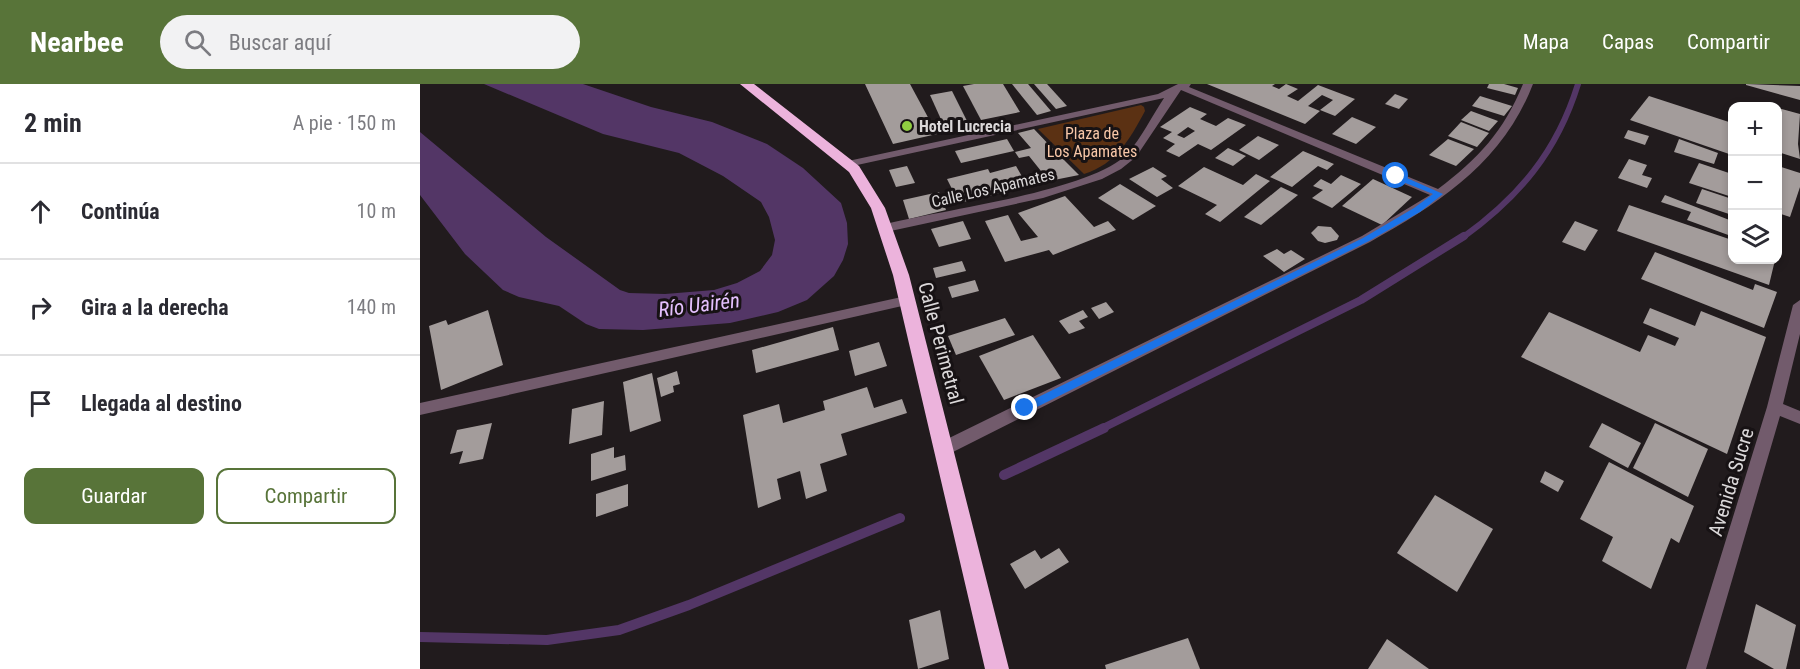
<!DOCTYPE html>
<html lang="es">
<head>
<meta charset="utf-8">
<style>
	body { margin:0; font-family:"Roboto Condensed",sans-serif; background:#f2f2f3; color:#2b2b33 }
	.controls { position:absolute; right:18px; top:18px; display:grid; overflow:hidden; border-radius:12px; box-shadow:0 3px 9px #0003 }
	.controls button { width:54px; height:54px; display:grid; place-items:center; padding:0; border:0; border-bottom:2px solid #e1e1e2; background:#fff; color:#2b2b33; font:30px sans-serif }
	.stop { position:absolute; width:18px; height:18px; margin:-14px; border:4px solid #1a73e8; border-radius:50%; background:#fff }
	.stop.end { background:#1a73e8; border-color:#fff; box-shadow:0 2px 6px #0008 }
	.list { margin:0; padding:0; list-style:none }
	h2 { display:flex; justify-content:space-between; align-items:center; height:78px; margin:0; padding:0 24px; font-size:26px }
	h2 small { font-size:20px; font-weight:400; color:#7c7c81 }
	.list li { display:grid; grid-template-columns:39px 1fr auto; gap:18px; align-items:center; box-sizing:border-box; height:96px; padding:0 24px; border-top:2px solid #e1e1e2 }
	.list b { display:block; font-size:22px; white-space:nowrap }
	.list em { font-size:20px; font-style:normal; color:#7c7c81 }
	.actions { display:flex; gap:12px; padding:18px 24px }
	.actions a { flex:1; padding:14px 0; border:2px solid #587439; border-radius:12px; text-align:center; font-size:21px; color:#587439 }
	.actions .main { background:#587439; color:#fff }
	.icon { flex:none; width:33px; height:33px; fill:none; stroke:currentColor; stroke-width:2; stroke-linecap:round; stroke-linejoin:round }
	.map { position:relative; flex:none; width:1380px; height:585px; overflow:hidden }
	header { display:flex; align-items:center; gap:36px; box-sizing:border-box; height:84px; padding:0 30px; background:#587439; color:#fff }
	header strong { font-size:28px }
	nav { display:flex; gap:33px; margin-inline-start:auto; font-size:21px }
	.search { width:420px; height:54px; background:#f2f2f3; display:flex; align-items:center; gap:15px; box-sizing:border-box; padding:0 21px; border-radius:33px; color:#7c7c81; font-size:22px }
	main { display:flex }
	aside { flex:1; background:#fff }
	.map>svg:first-child { display:block }
	.green { fill:#5b3113 }
	.water { fill:#533666 }
	.lines { fill:none; stroke-linecap:round; stroke-linejoin:round }
	.stream-far2 { stroke:#533666; stroke-width:6 }
	.stream-far1 { stroke:#533666; stroke-width:8 }
	.stream { stroke:#533666; stroke-width:10 }
	.building { fill:#a39c9b; fill-rule:evenodd }
	.minor { fill:#725b6c; fill-rule:evenodd }
	.highway { fill:#ecb3dc; fill-rule:evenodd }
	.route { fill:#1a73e8 }
	.poi-dot { fill:#90cd41; stroke:#171214; stroke-width:2 }
	.labels { text-anchor:middle; dominant-baseline:central; stroke-width:6; stroke-linejoin:round; paint-order:stroke }
	.far-poi-label { font-size:16px; font-weight:bold; fill:#dbd8d9; stroke:#171214; text-anchor:start }
	.far-park-label { font-size:16px; fill:#f8c7a8; stroke:#171214 }
	.far-street-label { font-size:16px; fill:#dbd8d9; stroke:#171214 }
	.street-label { font-size:20px; fill:#dbd8d9; stroke:#171214 }
	.water-label { font-size:21px; font-style:italic; fill:#e4c0fe; stroke:#171214 }
</style>
</head>
<body>
<header>
<strong>Nearbee</strong>
<div class="search"><svg class="icon" aria-label="search" viewBox="0 0 24 24"><circle cx="10" cy="10" r="6"/><path d="M15 15l6 6"/></svg>Buscar aquí</div>
<nav><a>Mapa</a><a>Capas</a><a>Compartir</a></nav>
</header>
<main>
<aside>
<h2>2 min<small>A pie · 150 m</small></h2>
<ul class="list">
<li><svg class="icon" aria-label="ahead" viewBox="0 0 24 24"><path d="M12 20V5M6 11l6-6 6 6"/></svg><div><b>Continúa</b></div><em>10 m</em></li>
<li><svg class="icon" aria-label="right" viewBox="0 0 24 24"><path d="M7 20v-9h11M14 6l5 5-5 5"/></svg><div><b>Gira a la derecha</b></div><em>140 m</em></li>
<li><svg class="icon" aria-label="arrive" viewBox="0 0 24 24"><path d="M6 21V4h12l-3 4 3 4H6"/></svg><div><b>Llegada al destino</b></div></li>
</ul>
<div class="actions"><a class="main">Guardar</a><a>Compartir</a></div>
</aside>
<div class="map">
<svg width="1380" height="585" viewBox="0 0 1380 585">
	<rect width="100%" height="100%" fill="#211b1d"/>
	<path class="green" d="M721,21L724,23L725,27C710,55 696,80 664,90L618,45Z"/>
	<path class="water" d="M64,0H163L231,23L292,38L347,60L383,84L421,119L427,139L428,160L423,176L414,192L387,216L358,228L310,239L223,246L179,245L166,240L139,222L99,213L83,206L45,170L0,111V48L126,153L200,206L209,209L245,210L294,206L317,199L340,187L352,171L355,156L349,133L341,118L303,92L259,69L183,50Z"/>
	<g class="lines">
		<path class="stream-far2" d="M1042,154C1099,113 1137,68 1158,0"/>
		<path class="stream-far1" d="M681,345L941,216L1044,152"/>
		<g class="stream">
			<path d="M584,391L684,344"/>
			<path d="M0,553L127,556L199,546L269,521L480,434"/>
		</g>
	</g>
	<g class="building">
		<path d="M445,0H490L517,50L473,60Z"/>
		<path d="M554,0H583L600,28L561,36L543,2Z"/>
		<path d="M592,0H608L631,27L617,31Z"/>
		<path d="M614,0H627L647,22L636,25Z"/>
		<path d="M787,0H855L852,2L859,5L866,0L878,5L867,12L878,17L898,1L935,15L915,32L900,26L913,16L902,11L888,22L900,27L885,40Z"/>
		<path d="M1069,0H1084L1098,4L1095,11L1067,4Z"/>
		<path d="M1326,0L1380,2V16L1326,1Z"/>
		<path d="M532,7L547,37L524,42L510,11Z"/>
		<path d="M975,10L988,15L979,25L965,20Z"/>
		<path d="M1060,12L1092,22L1084,32L1052,22Z"/>
		<path d="M1229,12L1312,39V71L1210,36Z"/>
		<path d="M770,23L787,30L780,35L796,42L808,34L826,41L791,66L778,60L759,73L746,67L755,60L743,54L752,48L740,43ZM768,43L775,47L764,54L757,51Z"/>
		<path d="M1358,24L1380,30L1378,60L1380,75L1358,68Z"/>
		<path d="M1051,27L1078,37L1069,47L1041,36Z"/>
		<path d="M932,33L956,43L936,60L912,50Z"/>
		<path d="M1041,38L1069,49L1057,63L1028,52Z"/>
		<path d="M614,45L634,66L659,91L629,97L609,72L599,74L595,68L611,64L598,49Z"/>
		<path d="M1208,46L1229,52L1225,61L1204,54Z"/>
		<path d="M838,52L859,61L839,76L819,66Z"/>
		<path d="M587,55L594,67L541,79L535,67Z"/>
		<path d="M1028,55L1054,65L1036,82L1009,71Z"/>
		<path d="M1259,55L1298,69L1294,80L1254,68Z"/>
		<path d="M808,64L826,72L813,82L795,74Z"/>
		<path d="M883,67L914,80L907,86L898,82L872,103L850,93Z"/>
		<path d="M1209,75L1227,81L1222,91L1232,94L1227,104L1198,94Z"/>
		<path d="M1279,79L1312,90V113L1269,99Z"/>
		<path d="M487,82L495,99L476,103L469,86Z"/>
		<path d="M596,82L604,96L578,103L581,109L539,119L527,95L568,85L570,89Z"/>
		<path d="M1358,82L1380,89V103L1370,133L1358,129Z"/>
		<path d="M733,83L747,92L741,95L753,104L737,113L709,95Z"/>
		<path d="M784,83L823,101L836,90L850,97L800,138L785,130L797,121L758,102Z"/>
		<path d="M921,91L941,100L912,124L892,114L903,106L893,102L901,95L911,100Z"/>
		<path d="M953,95L992,113L962,141L922,122Z"/>
		<path d="M700,100L736,122L713,136L678,114Z"/>
		<path d="M861,103L878,111L841,141L824,133Z"/>
		<path d="M1282,105L1312,115V131L1276,119Z"/>
		<path d="M519,108L526,126L489,135L483,116Z"/>
		<path d="M1245,111L1312,137L1311,152L1267,136L1271,128L1241,118Z"/>
		<path d="M645,112L674,143L688,137L696,146L633,171L629,166L585,178L565,137L588,131L601,157L618,153L598,129Z"/>
		<path d="M1209,121L1312,156V176H1355L1349,201L1197,147Z"/>
		<path d="M543,137L551,155L519,163L511,145Z"/>
		<path d="M1155,137L1178,146L1165,167L1142,158Z"/>
		<path d="M898,142L911,143L919,152L917,156L905,159L898,157L891,149Z"/>
		<path d="M857,165L864,170L871,166L885,175L864,188L843,172Z"/>
		<path d="M1235,168L1333,206L1335,200L1357,208L1344,244L1221,195Z"/>
		<path d="M542,177L546,187L516,194L513,184Z"/>
		<path d="M555,196L559,207L532,214L528,203Z"/>
		<path d="M686,218L694,228L679,235L671,224Z"/>
		<path d="M1230,224L1275,242L1281,227L1346,253L1307,370L1101,273L1129,228L1220,268L1228,251L1255,262L1259,254L1223,239Z"/>
		<path d="M68,226L83,281L21,306L9,242L26,236L28,241Z"/>
		<path d="M663,226L668,233L659,237L665,244L649,250L639,237Z"/>
		<path d="M585,234L595,251L536,271L528,252Z"/>
		<path d="M413,243L419,266L336,289L332,266Z"/>
		<path d="M613,251L641,294L584,316L559,272Z"/>
		<path d="M459,258L467,282L435,292L429,267Z"/>
		<path d="M257,287L260,300L253,302L254,308L241,313L237,294Z"/>
		<path d="M232,289L241,337L210,348L203,298Z"/>
		<path d="M447,303L454,324L482,315L487,329L421,350L427,371L400,380L407,407L386,415L380,387L357,395L361,415L338,424L323,331L359,320L363,339L405,326L403,317Z"/>
		<path d="M184,317L182,351L149,360L152,325Z"/>
		<path d="M72,339L63,375L39,380L43,367L30,370L37,346Z"/>
		<path d="M1182,339L1221,359L1208,384L1169,363Z"/>
		<path d="M1235,339L1288,365L1268,413L1213,384Z"/>
		<path d="M194,363V374L205,371L206,386L171,397V370Z"/>
		<path d="M1189,378L1274,422L1259,459L1251,454L1231,505L1182,477L1193,453L1160,435Z"/>
		<path d="M1125,387L1144,397L1138,408L1120,398Z"/>
		<path d="M208,400V422L176,433V410Z"/>
		<path d="M1015,411L1073,445L1037,508L977,469Z"/>
		<path d="M639,464L649,478L605,505L590,480L615,466L621,475Z"/>
		<path d="M1336,520L1376,541L1366,585H1354L1324,568Z"/>
		<path d="M520,526L529,575L498,585L489,536Z"/>
		<path d="M768,554L780,585H686L685,581Z"/>
		<path d="M967,555L1009,585H948Z"/>
	</g>
	<g class="lines">
		<g class="minor">
			<path d="M758,0H771L769,3L1018,105C1058,75 1084,47 1103,0H1113C1083,78 1020,119 950,158L531,369L525,371L519,369L517,364L519,359L942,152L1010,111L761,6L716,73L701,85L682,95L623,114L466,148L460,144L462,141C518,126 672,108 708,69C722,53 732,32 744,14L428,83L422,80L428,77L738,10Z"/>
			<path d="M486,212L491,214L493,217L491,220L0,331V319Z"/>
			<path d="M1380,216V250L1363,320L1380,327V340L1360,332L1286,585H1266L1347,323L1373,221Z"/>
		</g>
		<path class="highway" d="M320,0H334L439,82L465,124L489,191L589,585H565L473,191L451,124L429,88Z"/>
	</g>
	<path class="route" d="M973,90H978L1023,110L1000,128L949,157L609,327H602V321L943,154L994,124L1013,110L973,94Z"/>
	<circle class="poi-dot" cx="487" cy="42" r="6"/>
	<g class="labels">
		<g class="far-poi-label">
			<text x="499" y="42">Hotel Lucrecia</text>
		</g>
		<g class="far-park-label">
			<text x="672" y="49">Plaza de<tspan x="672" dy="18">Los Apamates</tspan></text>
		</g>
		<g class="far-street-label">
			<text transform="translate(573 104) rotate(-13)">Calle Los Apamates</text>
		</g>
		<g class="street-label">
			<text transform="translate(521 259) rotate(75)">Calle Perimetral</text>
			<text transform="translate(1311 398) rotate(-73)">Avenida Sucre</text>
		</g>
		<g class="water-label">
			<text transform="translate(279 221) rotate(-7)">Río Uairén</text>
		</g>
	</g>
</svg>
<div class="controls">
<button>+</button>
<button>−</button>
<button><svg class="icon" aria-label="layers" viewBox="0 0 24 24"><path d="M12 4l9 5-9 5-9-5zM3 14l9 5 9-5"/></svg></button>
</div>
<div class="stop" style="left:976px;top:92px"></div>
<div class="stop end" style="left:605px;top:324px"></div>
</div>
</main>
</body>
</html>
